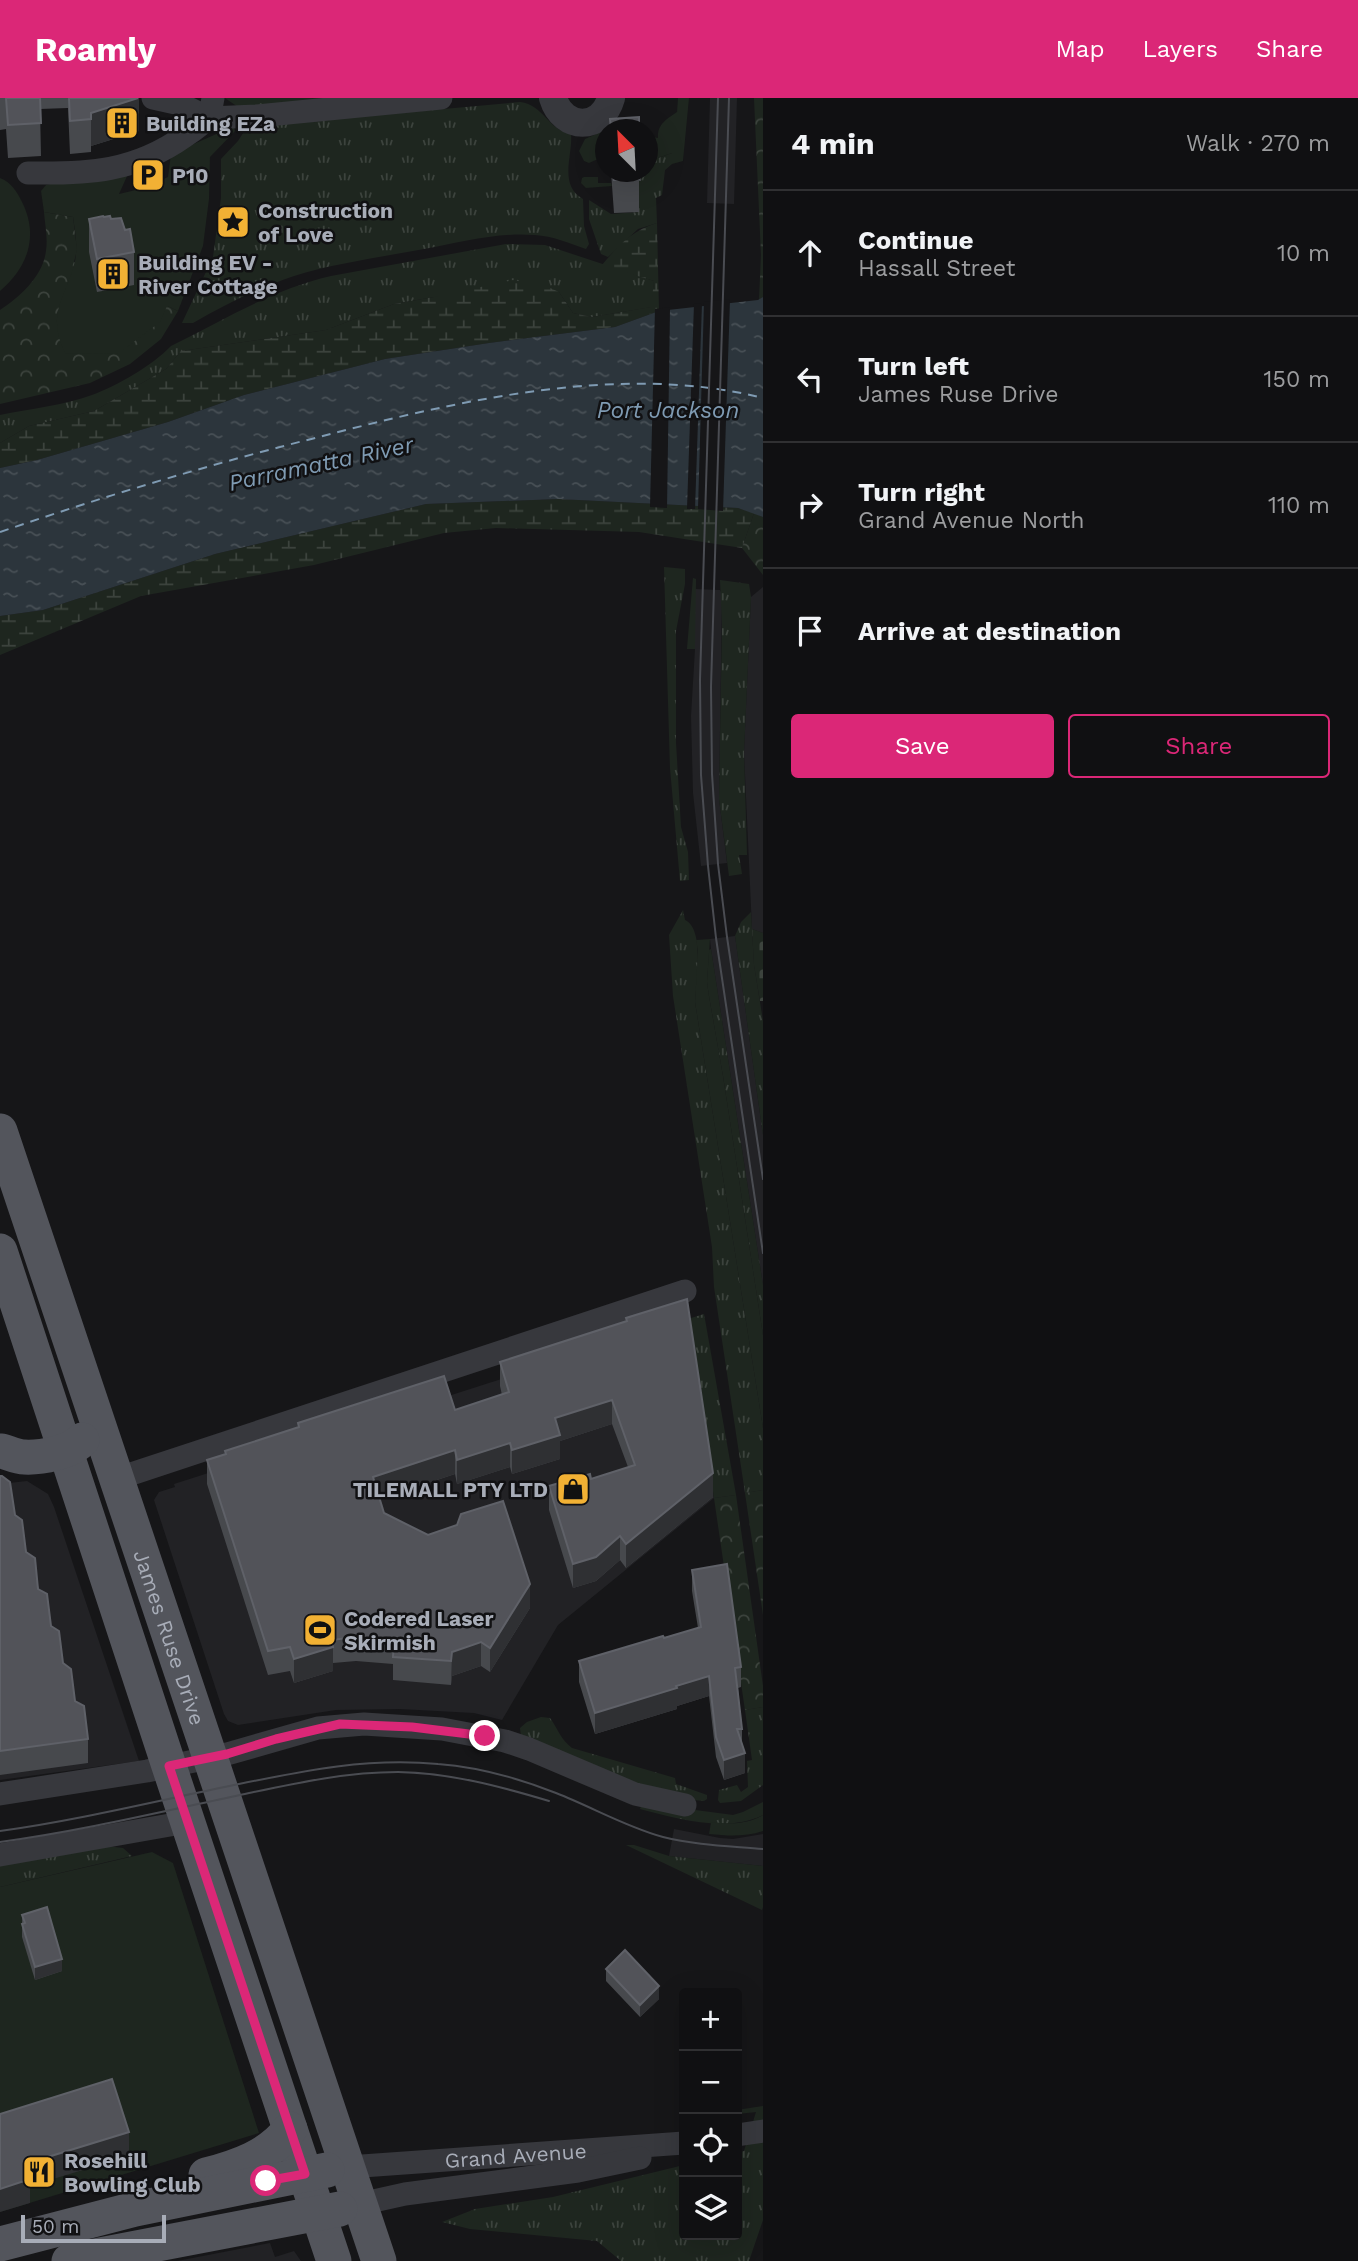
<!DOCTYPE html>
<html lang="en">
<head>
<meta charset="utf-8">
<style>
	body { margin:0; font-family:"Work Sans",sans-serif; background:#19191b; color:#f1f3f6 }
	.controls { position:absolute; right:21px; bottom:21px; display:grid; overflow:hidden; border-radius:7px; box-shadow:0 7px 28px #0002 }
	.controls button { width:63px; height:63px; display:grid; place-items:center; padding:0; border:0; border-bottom:2px solid #303032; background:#101012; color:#f1f3f6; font:35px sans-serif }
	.compass { position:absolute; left:595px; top:21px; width:63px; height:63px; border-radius:50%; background:#101012; box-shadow:0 7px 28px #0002; rotate:336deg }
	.scale { position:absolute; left:21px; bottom:18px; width:145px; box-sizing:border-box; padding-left:7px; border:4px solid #a8adb8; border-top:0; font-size:19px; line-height:24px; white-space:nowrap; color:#a8adb8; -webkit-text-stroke:5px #111113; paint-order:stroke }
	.stop { position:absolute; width:21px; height:21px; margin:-16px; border:5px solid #db2777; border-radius:50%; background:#fff }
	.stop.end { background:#db2777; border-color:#fff; box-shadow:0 2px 7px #0008 }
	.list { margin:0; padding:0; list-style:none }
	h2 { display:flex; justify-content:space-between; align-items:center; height:91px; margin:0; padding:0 28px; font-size:30px }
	h2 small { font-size:23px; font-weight:400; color:#9c9d9f }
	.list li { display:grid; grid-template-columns:46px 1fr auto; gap:21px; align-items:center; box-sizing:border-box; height:126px; padding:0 28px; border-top:2px solid #303032 }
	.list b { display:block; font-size:26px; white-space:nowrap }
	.list p { margin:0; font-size:23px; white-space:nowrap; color:#9c9d9f }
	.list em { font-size:23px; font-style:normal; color:#9c9d9f }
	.actions { display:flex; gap:14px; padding:21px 28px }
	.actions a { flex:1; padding:16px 0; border:2px solid #db2777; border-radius:7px; text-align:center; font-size:24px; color:#db2777 }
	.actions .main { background:#db2777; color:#fff }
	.icon { flex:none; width:38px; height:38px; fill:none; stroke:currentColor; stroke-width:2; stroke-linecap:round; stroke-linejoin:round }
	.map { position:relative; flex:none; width:763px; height:2163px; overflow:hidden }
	header { display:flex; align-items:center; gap:42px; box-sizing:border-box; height:98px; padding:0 35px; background:#db2777; color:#fff }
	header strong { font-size:33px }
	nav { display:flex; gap:38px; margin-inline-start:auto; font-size:24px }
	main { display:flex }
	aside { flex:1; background:#101012 }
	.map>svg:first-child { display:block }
	.built { fill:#222225 }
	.grass { fill:url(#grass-tufts) }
	.forest { fill:url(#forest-crowns) }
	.wetland { fill:url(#wetland-marsh) }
	.cemetery { fill:url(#cemetery-stones) }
	.green { fill:#1e261f }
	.water { fill:url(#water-ripples) }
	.pier { fill:#161618 }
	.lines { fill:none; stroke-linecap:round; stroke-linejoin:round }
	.ferry { stroke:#7f9bb3; stroke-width:2; stroke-dasharray:9 7; stroke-linecap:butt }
	.minor { stroke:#37383d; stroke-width:23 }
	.tertiary { stroke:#37383d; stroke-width:28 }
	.primary { stroke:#53555c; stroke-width:35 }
	.tram { stroke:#4a4c52; stroke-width:2 }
	.wall { fill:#47494d }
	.shaded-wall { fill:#2f3033 }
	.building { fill:#525359; stroke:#5f6168; stroke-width:2 }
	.route { stroke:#db2777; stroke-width:9 }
	.labels { text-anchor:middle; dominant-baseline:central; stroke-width:5; stroke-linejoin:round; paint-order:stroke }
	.poi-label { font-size:21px; font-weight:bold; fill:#a8adb8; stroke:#111113; text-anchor:start }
	.street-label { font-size:21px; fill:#a8adb8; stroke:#111113 }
	.water-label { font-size:23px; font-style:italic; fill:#7f9bb3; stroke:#111113 }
</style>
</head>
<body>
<header>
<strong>Roamly</strong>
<nav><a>Map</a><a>Layers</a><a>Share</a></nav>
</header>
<main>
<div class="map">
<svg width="763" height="2163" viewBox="0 0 763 2163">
	<defs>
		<pattern id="grass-tufts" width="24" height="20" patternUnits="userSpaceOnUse" patternTransform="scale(1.75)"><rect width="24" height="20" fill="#1e261f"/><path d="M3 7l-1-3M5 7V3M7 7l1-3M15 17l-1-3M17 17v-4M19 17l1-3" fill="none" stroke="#3c433d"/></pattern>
		<pattern id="forest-crowns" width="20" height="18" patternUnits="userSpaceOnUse" patternTransform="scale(1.75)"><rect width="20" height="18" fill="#1e261f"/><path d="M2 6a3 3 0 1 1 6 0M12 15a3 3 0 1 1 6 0" fill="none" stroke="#3c433d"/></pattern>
		<pattern id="wetland-marsh" width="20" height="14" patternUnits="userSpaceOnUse" patternTransform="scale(1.75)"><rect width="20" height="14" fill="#1e261f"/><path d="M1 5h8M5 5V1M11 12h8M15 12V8" fill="none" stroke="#3c433d"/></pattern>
		<pattern id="cemetery-stones" width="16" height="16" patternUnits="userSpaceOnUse" patternTransform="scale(1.75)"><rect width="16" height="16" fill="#1e261f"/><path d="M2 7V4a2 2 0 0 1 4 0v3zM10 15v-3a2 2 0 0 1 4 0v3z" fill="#3c433d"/></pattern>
		<pattern id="water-ripples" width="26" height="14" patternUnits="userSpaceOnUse" patternTransform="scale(1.75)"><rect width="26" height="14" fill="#2c353c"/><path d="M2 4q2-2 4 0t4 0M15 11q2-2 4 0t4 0" fill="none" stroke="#485056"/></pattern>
	</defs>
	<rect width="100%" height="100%" fill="#161618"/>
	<g class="built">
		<path d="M710,0H737L734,106L707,105Z"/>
		<path d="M763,489V835L752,831L744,654L751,499Z"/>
		<path d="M695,491L720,492L722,496L719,701L727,765L701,768L693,695L691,618L695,551Z"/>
		<path d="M735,838L763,1037V1187L711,851L710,841Z"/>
		<path d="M688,1221L714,1400L558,1527L502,1622L474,1615L400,1611L336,1612L238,1627L228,1623L224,1616L154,1402L159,1394L175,1389L174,1386Z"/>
		<path d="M27,1383L48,1396L54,1409L139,1663L0,1682V1386Z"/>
		<path d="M674,1731L720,1740L733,1741L763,1736V1768L669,1758Z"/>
		<path d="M270,2145L275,2159L294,2153L301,2163H177Z"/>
	</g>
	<g class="grass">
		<path d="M225,0H350L238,9Z"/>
		<path d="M520,4C544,7 548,32 571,36C573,57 558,87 583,101L584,128L589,146L586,151C569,145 553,138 535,137C498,134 461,144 424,151C381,159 336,165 294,178C259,190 225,206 193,225H182L213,159L221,100V61L238,43L247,29Z"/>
		<path d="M672,55V66L665,72L662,97L656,100L657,125L638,131L608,159L601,156L589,121V102L611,116L639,114L637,83L640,74H648V56L655,61Z"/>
		<path d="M506,146L545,147L654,183L652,209L592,219L573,215L559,194L434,199L394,206L326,232L181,253L166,271L94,313L29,328L0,345V317C29,311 65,307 92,297C117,288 153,267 171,248C224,222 271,192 331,178Z"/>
		<path d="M664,469L685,471V486L676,533V645L681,729L688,754L689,782L680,783L670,670Z"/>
		<path d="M693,480L696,481L695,551H687Z"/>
		<path d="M720,482L749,486L751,499L744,654L747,757H739L742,776L729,778L719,701L722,526Z"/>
		<path d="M683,812L685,822C705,831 696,885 695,904L763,1330V1392L745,1395L714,1189L712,1149L673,898L669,837Z"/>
		<path d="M751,814L754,867L763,923V1037L735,838L741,824Z"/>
		<path d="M711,851L763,1187V1237L723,978L709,898L707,884L709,852Z"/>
		<path d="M704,1216L736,1397L714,1400L688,1221Z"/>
		<path d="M763,1609V1687L741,1703L720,1705L718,1702L719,1692L737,1687L741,1694L748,1689L747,1663L752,1662L745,1612Z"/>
		<path d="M541,1619L550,1620C558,1631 561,1642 572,1650L675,1680L676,1686L707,1697V1701L704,1703L673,1700L521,1638L520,1630L527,1624Z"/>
		<path d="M763,1704V1717C727,1735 678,1721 640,1711L642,1705L733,1717L743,1714Z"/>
		<path d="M626,1747H634L669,1758L763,1768V1809L762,1812Z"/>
		<path d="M106,1748L123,1750L132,1758L0,1789V1766Z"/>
		<path d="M763,2008V2122L749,2163H621L597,2143L470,2131L442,2124L475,2111L553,2099L684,2067V2137H737V2055L744,2053L756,2014L737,2016V2012Z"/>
	</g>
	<g class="forest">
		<path d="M754,0H763V199L759,202L761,157Z"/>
		<path d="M44,114L73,119L77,152L74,164L178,213L161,241L130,266L90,285L0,306V212C20,199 43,178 46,153C48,140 45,127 44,114Z"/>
		<path d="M754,415L763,419V477L742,450Z"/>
		<path d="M763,1392V1517L745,1395Z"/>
		<path d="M736,1397L763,1588V1609L745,1612L714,1400Z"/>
	</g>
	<g class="wetland">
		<path d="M657,125L659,213L615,229L489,245L385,261L244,297L168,324L37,362L0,370V345L29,328L94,313L166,271L181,253L326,232L394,206L434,199L513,182L548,189L559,194L573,215L592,219L651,209L654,183L602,167C619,147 631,133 657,125Z"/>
		<path d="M558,401L738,410L754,415L742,450L639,434L496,430L444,435L314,467L141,498L0,557V518L43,512L215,456L426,406Z"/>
	</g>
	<path class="cemetery" d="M752,831L763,835V903H760L754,867Z"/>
	<g class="green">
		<path d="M678,0H689L683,63L672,66V55L655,61L648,56V38L658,40C657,26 667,21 677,14Z"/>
		<path d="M230,30H234L235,33L210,59L209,101L203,148L178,213L167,208L160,224L119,255L66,256C45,217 66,200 75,163C78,148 75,133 73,119L44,114L41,93L46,87L50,86L128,76L119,96L144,90L168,79L171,56Z"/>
		<path d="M605,32V58L589,65L584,63L579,53L585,41Z"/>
		<path d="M584,79H598V85H611L612,88L586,90L581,85L582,80Z"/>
		<path d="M0,80C11,84 17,94 22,104C39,138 28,169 0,193Z"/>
		<path d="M710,841L707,884L709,898L723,978L763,1237V1330L695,904L698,853L696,842Z"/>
		<path d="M763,1717V1733C745,1739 728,1738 709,1736L711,1724C729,1726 746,1727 763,1717Z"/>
		<path d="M152,1754L173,1765L259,2035L0,2114V1789Z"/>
	</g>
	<path class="water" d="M763,199V419L738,410L558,401L426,406L215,456L43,512L0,518V370L37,362L168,324L244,297L385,261L489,245L615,229L659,213L758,202Z"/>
	<g class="pier">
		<path d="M730,201L723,413L698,411L704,204Z"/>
		<path d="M702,205L695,411H687L694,206Z"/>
		<path d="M670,209L667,410L650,409L655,211Z"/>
	</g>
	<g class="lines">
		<path class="ferry" d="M0,434C105,398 211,366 319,339C457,303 622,264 763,300"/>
		<g class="minor">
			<path d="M153,0L180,6L209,20L257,18L441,0"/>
			<path d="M28,75C89,76 134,74 185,38C203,26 210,22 213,0"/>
			<path d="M116,1381L685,1193"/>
			<path d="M0,1696L147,1673L227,1656L318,1630L364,1626L442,1631L505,1643L529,1651L635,1696L685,1707"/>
			<path d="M0,1757L187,1724"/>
			<path d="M737,2037L763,2033"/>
			<path id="s1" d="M348,2069L684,2045"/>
			<path d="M360,2106L405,2096L578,2073L640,2060"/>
		</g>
		<path class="tertiary" d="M553,0C563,33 602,33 611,0"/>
		<g class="primary">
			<path id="s2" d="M0,1033L379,2163"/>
			<path d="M0,1153L169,1668L334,2163"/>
			<path d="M2,1353C9,1355 17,1359 24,1359C41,1360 71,1354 82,1342"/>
			<path d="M206,2077C237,2069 270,2058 290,2031"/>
			<path d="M0,2146L135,2111L327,2072"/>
			<path d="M69,2163L340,2111"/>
		</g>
		<g class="tram">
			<path d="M718,0L700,582L701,677L708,768L716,840L763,1155"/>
			<path d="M729,0L711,589L712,676L718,766L727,839L763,1081"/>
			<path d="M0,1733C79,1722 156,1703 234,1687C302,1673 368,1659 438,1666C478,1669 518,1680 556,1695C592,1709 626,1729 663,1739C695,1747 730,1748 763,1751"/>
			<path d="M0,1744C81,1733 160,1714 240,1697C292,1686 344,1674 398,1674C450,1675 499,1688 549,1703"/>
		</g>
	</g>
	<g class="wall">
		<path d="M0,0H139V33L91,48V54L70,56L68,10L40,11L41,58L8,60L6,31L0,32Z"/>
		<path d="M611,74H641V83H639V114L614,115Z"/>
		<path d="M104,119L111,121L125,132L134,154V187L97,194L89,154V121Z"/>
		<path d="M626,1220L713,1399L626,1470L620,1462L596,1483L573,1490L549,1412V1388L591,1381L628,1369L612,1326L560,1343V1361L512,1376L510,1369L457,1386L455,1376L380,1401L384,1415L530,1510L490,1574L481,1568L452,1578L451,1587L393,1582V1566L356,1563L333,1565V1573L294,1585L290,1573L268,1577L207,1386V1362L225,1356V1353L298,1329V1325L455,1312L502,1297L500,1288V1264L626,1223Z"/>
		<path d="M0,1378L15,1417L88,1641V1665L0,1677Z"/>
		<path d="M692,1472L741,1569V1589L738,1590L742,1631V1646L745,1675L724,1682L716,1659L709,1598L677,1608V1611L595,1636L579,1584V1563L698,1530L692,1493Z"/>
		<path d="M22,1817L62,1873L35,1882L22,1839Z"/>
		<path d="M606,1871L659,1901L640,1919L606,1883Z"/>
	</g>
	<g class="shaded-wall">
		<path d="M139,0V33L91,48V15Z"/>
		<path d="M612,1302V1326L560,1343V1361L512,1376V1352L555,1320Z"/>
		<path d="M510,1345V1369L457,1386V1362Z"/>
		<path d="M455,1352V1376L373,1403V1379Z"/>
		<path d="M713,1375V1399L626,1470V1446Z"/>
		<path d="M620,1438V1462L596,1483L573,1490V1466Z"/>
		<path d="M530,1486V1510L490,1574V1550Z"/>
		<path d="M481,1544V1568L452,1578L451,1587L452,1554Z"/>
		<path d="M333,1549V1573L294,1585V1561Z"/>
		<path d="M709,1578V1598L677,1608V1611L595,1636V1615Z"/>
		<path d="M745,1655V1675L724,1682V1662Z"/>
		<path d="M62,1861V1873L35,1882V1869Z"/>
		<path d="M659,1888V1901L640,1919V1907Z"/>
		<path d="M129,2034V2058L30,2088V2105L0,2114V2091L25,2066Z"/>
	</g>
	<g class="building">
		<path d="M6,0H40L41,25L8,27Z"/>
		<path d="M69,0H138L91,15V21L70,23Z"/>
		<path d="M639,19V32H611L610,21Z"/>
		<path d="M613,74H639V81L614,82Z"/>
		<path d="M103,118L104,119L110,118L111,121L121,120L125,132L130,131L134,154L97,161L89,121Z"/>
		<path d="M687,1201L713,1375L626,1446L620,1438L596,1459L573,1466L549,1388L590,1376L591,1381L635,1367L612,1302L555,1320L560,1337L512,1352L510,1345L457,1362L455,1352L373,1379L384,1415L428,1437L457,1427L461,1416L503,1403L530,1486L490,1550L481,1544L452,1554L451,1563L393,1559L394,1542L356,1539L331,1542L333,1549L294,1561L290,1549L268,1553L207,1362L226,1356L225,1353L299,1329L298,1325L444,1278L455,1312L509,1294L500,1264L627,1223L626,1220Z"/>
		<path d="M0,1378H2L10,1384L15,1417L22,1422L26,1454L35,1460L38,1491L47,1496L51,1528L59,1533L63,1565L71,1571L75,1603L84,1608L88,1641L0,1653Z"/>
		<path d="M727,1466L741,1569L735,1570L742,1631H737L745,1655L724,1662L716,1639L709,1578L676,1588L677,1590L595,1615L579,1563L663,1538L664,1540L701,1529L692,1472Z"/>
		<path d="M47,1809L62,1861L35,1869L22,1826L25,1825L22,1817Z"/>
		<path d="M625,1852L659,1888L640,1907L606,1871Z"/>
		<path d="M112,1981L129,2034L25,2066L30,2081L0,2091V2016Z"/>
	</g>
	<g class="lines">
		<path class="route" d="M266,2083L305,2076L169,1668L227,1656L276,1641L340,1626L412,1629L485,1638"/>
	</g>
	<defs>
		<symbol id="building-square" viewBox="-11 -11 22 22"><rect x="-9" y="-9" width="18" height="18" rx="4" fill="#f2b134" stroke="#111113"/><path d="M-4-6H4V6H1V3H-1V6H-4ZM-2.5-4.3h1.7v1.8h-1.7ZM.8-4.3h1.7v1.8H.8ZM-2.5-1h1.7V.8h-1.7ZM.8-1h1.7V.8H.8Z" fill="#111"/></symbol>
		<symbol id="parking-square" viewBox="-11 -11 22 22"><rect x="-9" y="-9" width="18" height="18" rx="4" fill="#f2b134" stroke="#111113"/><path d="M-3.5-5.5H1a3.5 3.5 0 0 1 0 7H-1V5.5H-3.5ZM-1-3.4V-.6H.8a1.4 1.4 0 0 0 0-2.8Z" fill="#111"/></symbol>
		<symbol id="sight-square" viewBox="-11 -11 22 22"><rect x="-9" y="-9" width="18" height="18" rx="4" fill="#f2b134" stroke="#111113"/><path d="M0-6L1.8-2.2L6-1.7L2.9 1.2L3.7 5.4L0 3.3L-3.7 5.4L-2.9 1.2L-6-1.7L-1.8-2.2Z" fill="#111"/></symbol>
		<symbol id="shop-square" viewBox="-11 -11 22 22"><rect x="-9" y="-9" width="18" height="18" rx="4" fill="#f2b134" stroke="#111113"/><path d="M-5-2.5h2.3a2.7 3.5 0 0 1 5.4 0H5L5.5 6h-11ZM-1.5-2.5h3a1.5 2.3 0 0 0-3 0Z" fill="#111"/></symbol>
		<symbol id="stadium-square" viewBox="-11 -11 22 22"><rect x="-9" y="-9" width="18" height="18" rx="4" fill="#f2b134" stroke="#111113"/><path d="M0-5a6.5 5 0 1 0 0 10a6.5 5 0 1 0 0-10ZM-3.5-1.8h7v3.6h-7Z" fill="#111"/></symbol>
		<symbol id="restaurant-square" viewBox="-11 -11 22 22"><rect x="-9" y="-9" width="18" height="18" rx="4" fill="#f2b134" stroke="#111113"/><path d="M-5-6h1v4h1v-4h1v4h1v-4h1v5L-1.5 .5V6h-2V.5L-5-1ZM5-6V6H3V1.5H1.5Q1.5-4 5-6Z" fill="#111"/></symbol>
	</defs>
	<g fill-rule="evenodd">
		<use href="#building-square" x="103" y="6" width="38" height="38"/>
		<use href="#parking-square" x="129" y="58" width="38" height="38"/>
		<use href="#sight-square" x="214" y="105" width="38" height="38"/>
		<use href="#building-square" x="94" y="157" width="38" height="38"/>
		<use href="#shop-square" x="554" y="1372" width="38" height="38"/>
		<use href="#stadium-square" x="301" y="1513" width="38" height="38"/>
		<use href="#restaurant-square" x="20" y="2055" width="38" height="38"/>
	</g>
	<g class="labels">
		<g class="poi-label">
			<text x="146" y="25">Building EZa</text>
			<text x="172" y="77">P10</text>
			<text x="258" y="112">Construction<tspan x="258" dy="24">of Love</tspan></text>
			<text x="138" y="164">Building EV -<tspan x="138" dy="24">River Cottage</tspan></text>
			<text x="548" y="1391" text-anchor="end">TILEMALL PTY LTD</text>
			<text x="344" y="1520">Codered Laser<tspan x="344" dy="24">Skirmish</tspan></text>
			<text x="64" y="2062">Rosehill<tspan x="64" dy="24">Bowling Club</tspan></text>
		</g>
		<g class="street-label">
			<text stroke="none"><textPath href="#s2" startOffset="534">James Ruse Drive</textPath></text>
			<text stroke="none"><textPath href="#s1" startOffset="168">Grand Avenue</textPath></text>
		</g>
		<g class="water-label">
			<text x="668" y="312">Port Jackson</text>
			<text transform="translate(321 366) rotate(-12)">Parramatta River</text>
		</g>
	</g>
</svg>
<div class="controls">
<button>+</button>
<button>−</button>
<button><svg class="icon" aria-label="locate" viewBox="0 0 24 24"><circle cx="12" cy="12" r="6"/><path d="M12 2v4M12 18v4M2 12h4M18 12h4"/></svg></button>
<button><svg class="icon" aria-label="layers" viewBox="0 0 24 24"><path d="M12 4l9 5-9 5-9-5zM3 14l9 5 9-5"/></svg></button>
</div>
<svg class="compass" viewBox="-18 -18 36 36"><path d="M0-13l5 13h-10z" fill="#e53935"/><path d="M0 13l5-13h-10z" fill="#9c9d9f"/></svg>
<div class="scale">50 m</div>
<div class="stop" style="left:266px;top:2083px"></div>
<div class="stop end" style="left:485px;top:1638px"></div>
</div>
<aside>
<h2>4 min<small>Walk · 270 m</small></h2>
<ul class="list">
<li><svg class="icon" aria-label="ahead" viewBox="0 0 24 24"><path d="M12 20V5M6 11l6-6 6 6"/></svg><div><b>Continue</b><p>Hassall Street</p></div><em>10 m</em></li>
<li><svg class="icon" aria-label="left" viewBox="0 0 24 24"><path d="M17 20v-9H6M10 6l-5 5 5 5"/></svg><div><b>Turn left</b><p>James Ruse Drive</p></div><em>150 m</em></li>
<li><svg class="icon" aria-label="right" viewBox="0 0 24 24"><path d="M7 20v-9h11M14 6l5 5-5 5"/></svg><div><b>Turn right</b><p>Grand Avenue North</p></div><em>110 m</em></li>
<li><svg class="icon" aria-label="arrive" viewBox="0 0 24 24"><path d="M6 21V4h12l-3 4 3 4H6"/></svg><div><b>Arrive at destination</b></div></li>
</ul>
<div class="actions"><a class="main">Save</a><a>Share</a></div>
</aside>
</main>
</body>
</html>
